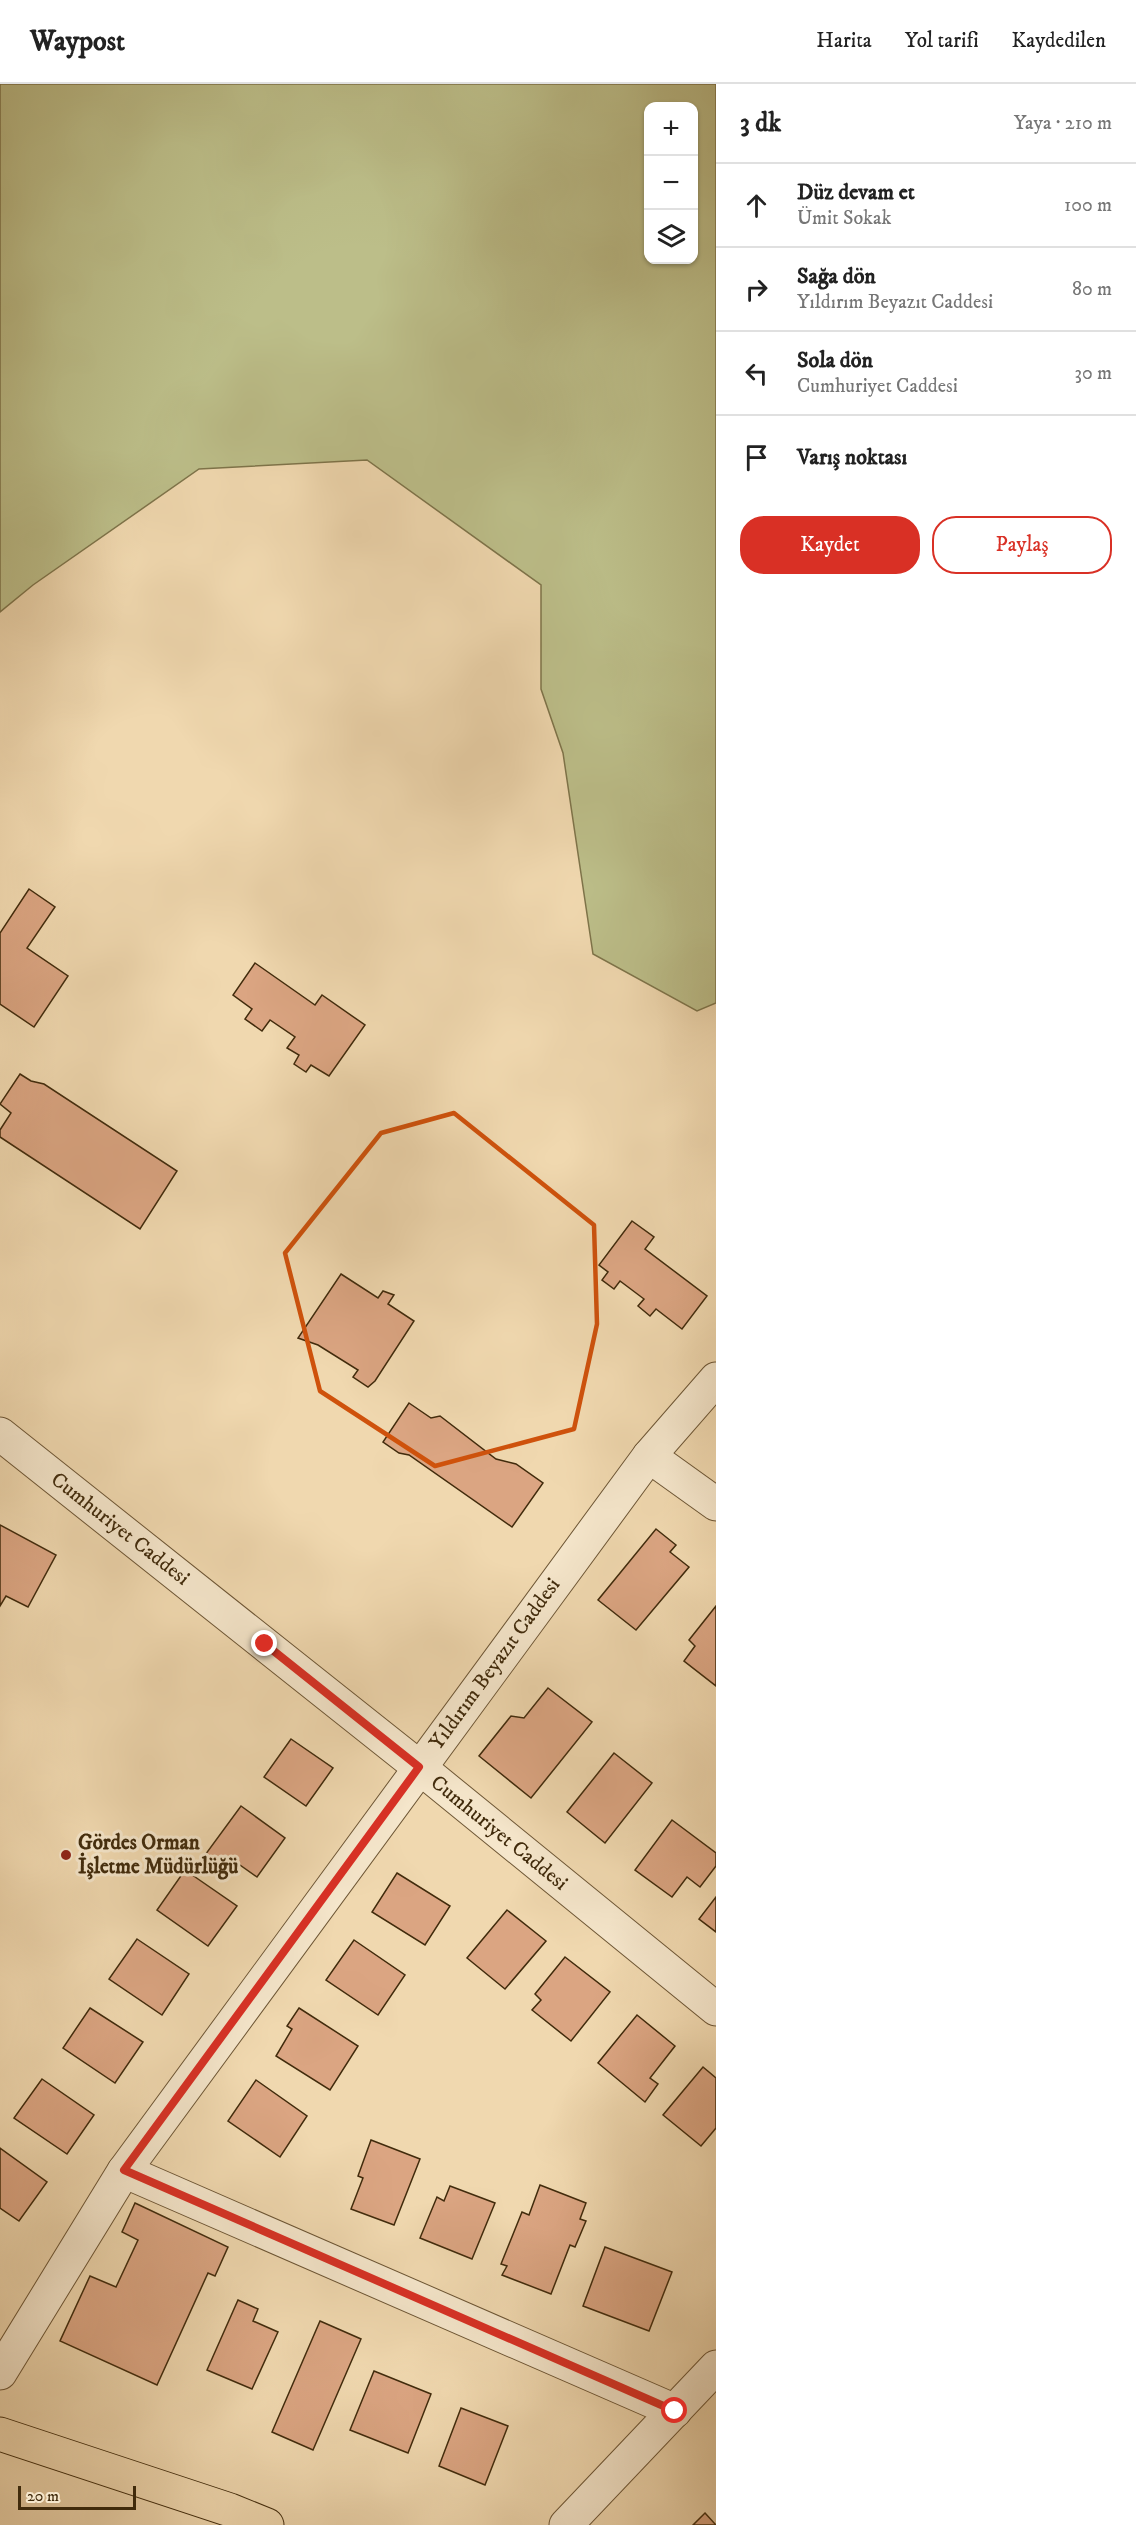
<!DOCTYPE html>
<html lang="tr">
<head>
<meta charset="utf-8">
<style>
	body { margin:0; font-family:"IM FELL DW Pica",serif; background:#f6f6f6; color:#222 }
	.controls { position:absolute; right:18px; top:18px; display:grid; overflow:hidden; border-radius:12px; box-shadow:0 2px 4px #0004 }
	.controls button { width:54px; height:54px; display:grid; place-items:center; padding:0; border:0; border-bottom:2px solid #e0e0e0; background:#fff; color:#222; font:30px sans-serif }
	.scale { position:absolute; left:18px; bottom:15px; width:118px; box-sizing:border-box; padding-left:6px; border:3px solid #412b0c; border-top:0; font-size:16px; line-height:21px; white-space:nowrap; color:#412b0c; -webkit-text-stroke:4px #f5e6cb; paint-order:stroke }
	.stop { position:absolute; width:18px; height:18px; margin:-14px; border:4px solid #d93025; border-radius:50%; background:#fff }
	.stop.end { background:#d93025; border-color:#fff; box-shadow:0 2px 6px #0008 }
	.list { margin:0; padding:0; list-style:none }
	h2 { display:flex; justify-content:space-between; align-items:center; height:78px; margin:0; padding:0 24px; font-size:26px }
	h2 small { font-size:20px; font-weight:400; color:#767676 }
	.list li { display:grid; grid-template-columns:39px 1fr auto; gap:18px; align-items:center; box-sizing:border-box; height:84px; padding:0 24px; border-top:2px solid #e0e0e0 }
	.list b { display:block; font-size:22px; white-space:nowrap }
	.list p { margin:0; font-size:20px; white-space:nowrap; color:#767676 }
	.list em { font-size:20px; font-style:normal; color:#767676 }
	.actions { display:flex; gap:12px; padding:18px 24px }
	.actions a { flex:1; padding:14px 0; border:2px solid #d93025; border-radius:24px; text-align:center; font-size:21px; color:#d93025 }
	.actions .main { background:#d93025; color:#fff }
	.icon { flex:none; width:33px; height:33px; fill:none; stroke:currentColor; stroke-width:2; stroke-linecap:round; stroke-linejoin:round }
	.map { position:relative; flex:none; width:716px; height:2441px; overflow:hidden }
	header { display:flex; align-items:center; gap:36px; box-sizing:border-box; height:84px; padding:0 30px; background:#fff; border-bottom:2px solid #e0e0e0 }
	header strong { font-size:28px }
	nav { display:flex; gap:33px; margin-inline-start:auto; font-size:21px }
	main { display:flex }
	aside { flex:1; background:#fff }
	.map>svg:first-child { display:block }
	.green { fill:#bcbe89; stroke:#7e744a; stroke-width:1.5; fill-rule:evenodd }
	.building { fill:#dba582; stroke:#412b0c; stroke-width:1.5 }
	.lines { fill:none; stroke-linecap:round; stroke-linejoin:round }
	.minor-casing { stroke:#6d5635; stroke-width:35 }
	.major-casing { stroke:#412b0c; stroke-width:35 }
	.minor { stroke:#f5e6cb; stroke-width:33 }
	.major { stroke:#f0d8af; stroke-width:33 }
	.route { stroke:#d93025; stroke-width:8 }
	.marked { fill:none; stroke:#cf520c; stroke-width:4.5; stroke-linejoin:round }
	.poi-dot { fill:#8f2418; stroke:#f5e6cb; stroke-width:2 }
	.labels { text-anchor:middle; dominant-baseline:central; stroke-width:6; stroke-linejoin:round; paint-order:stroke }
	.street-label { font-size:21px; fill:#412b0c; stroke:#f5e6cb }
	.poi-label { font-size:21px; font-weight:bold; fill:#412b0c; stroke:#f5e6cb; text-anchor:start }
</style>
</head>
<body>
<header>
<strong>Waypost</strong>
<nav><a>Harita</a><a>Yol tarifi</a><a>Kaydedilen</a></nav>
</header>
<main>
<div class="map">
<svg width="716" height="2441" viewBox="0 0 716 2441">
	<rect width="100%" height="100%" fill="#f0d8af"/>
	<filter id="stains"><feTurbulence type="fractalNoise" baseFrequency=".00333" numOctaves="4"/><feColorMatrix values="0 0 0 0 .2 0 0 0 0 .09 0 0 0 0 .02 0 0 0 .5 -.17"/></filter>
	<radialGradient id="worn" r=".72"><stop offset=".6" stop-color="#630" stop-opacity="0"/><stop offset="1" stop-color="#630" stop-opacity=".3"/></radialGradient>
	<path class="green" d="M0,0H716V919L697,927L593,870L563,669L541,605V501L367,376L199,385L33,501L0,528ZM648,22H694V176H648Z"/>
	<g class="building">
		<path d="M29,805L55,823L27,864L68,892L34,943L0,920V849Z"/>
		<path d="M255,879L315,921L322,911L365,941L329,992L311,981L306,988L294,980L299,971L287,964L295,953L270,936L262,947L245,935L252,925L233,911Z"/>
		<path d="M20,990L31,997L44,1000L177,1087L140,1145L0,1053V1046L11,1029L0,1020Z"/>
		<path d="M632,1137L654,1153L645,1165L707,1212L682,1245L656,1225L650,1232L638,1222L644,1215L620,1197L614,1205L602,1196L608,1188L599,1181Z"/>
		<path d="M341,1190L378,1214L383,1207L394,1211L388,1220L414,1237L375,1297L368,1303L353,1293L358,1286L318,1261L298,1254Z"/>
		<path d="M409,1319L431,1334L440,1332L496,1375L516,1380L543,1399L512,1443L409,1371L399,1369L383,1358Z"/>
		<path d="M0,1441L56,1471L28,1523L6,1512L0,1522Z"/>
		<path d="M656,1445L676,1461L670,1468L689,1483L636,1546L598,1516Z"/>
		<path d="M716,1522V1602L684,1577L695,1562L689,1556Z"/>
		<path d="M548,1604L592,1638L531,1714L479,1672L511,1632L524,1634Z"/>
		<path d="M291,1655L333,1684L306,1722L264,1693Z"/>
		<path d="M614,1669L652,1699L605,1759L567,1728Z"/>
		<path d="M241,1722L285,1754L257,1793L230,1774L223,1785L205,1771Z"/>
		<path d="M672,1736L716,1769V1782L700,1803L687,1793L672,1813L635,1786Z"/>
		<path d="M185,1786L237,1822L208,1862L157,1826Z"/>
		<path d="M397,1789L450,1822L425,1861L372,1828Z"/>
		<path d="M716,1813V1848L699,1835Z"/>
		<path d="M507,1826L546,1857L505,1905L467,1874Z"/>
		<path d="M137,1855L189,1890L162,1931L109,1895Z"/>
		<path d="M354,1856L405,1891L378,1931L326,1896Z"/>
		<path d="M565,1873L610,1908L571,1957L532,1926L541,1916L535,1910Z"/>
		<path d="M90,1924L143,1958L115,1999L63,1964Z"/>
		<path d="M299,1924L358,1962L330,2006L276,1972L292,1945L287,1942Z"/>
		<path d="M637,1931L675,1962L650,1994L658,2000L645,2018L598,1979Z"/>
		<path d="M703,1983L716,1994V2044L701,2062L663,2031Z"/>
		<path d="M42,1995L94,2031L67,2070L14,2034Z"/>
		<path d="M256,1996L307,2032L280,2073L228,2037Z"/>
		<path d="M371,2056L420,2075L394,2141L351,2125L363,2094L358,2092Z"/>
		<path d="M0,2064L47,2098L19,2137L0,2124Z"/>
		<path d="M540,2101L586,2119L580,2135L586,2137L575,2163L570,2161L551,2210L502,2191L507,2182L501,2180L522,2128L529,2131Z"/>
		<path d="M450,2102L495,2119L472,2175L420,2154L437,2113L444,2117Z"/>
		<path d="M135,2119L228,2163L215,2192L208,2189L157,2301L60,2257L90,2192L116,2203L138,2156L122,2148Z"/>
		<path d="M605,2163L672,2188L649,2247L583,2222Z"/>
		<path d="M238,2216L258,2225L253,2237L278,2248L252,2305L207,2286Z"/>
		<path d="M320,2237L361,2255L313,2366L272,2348Z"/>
		<path d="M374,2287L431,2310L408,2369L350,2346Z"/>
		<path d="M461,2324L508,2342L485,2401L439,2382Z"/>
		<path d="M705,2429L716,2441H693Z"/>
	</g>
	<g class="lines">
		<defs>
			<g id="minor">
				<path d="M0,1350L419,1683L716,1925"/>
				<path d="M649,1372L716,1420"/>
				<path d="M124,2087L675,2327"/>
				<path d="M0,2289L124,2087L649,1372L716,1295"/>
				<path d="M566,2441L716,2283"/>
			</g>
			<path id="major" d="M0,2350L230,2426L267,2441"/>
		</defs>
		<use href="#minor" class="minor-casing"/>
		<use href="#major" class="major-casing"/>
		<use href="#minor" class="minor"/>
		<use href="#major" class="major"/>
	</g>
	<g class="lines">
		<path class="route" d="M265,1560L419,1683L124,2086L675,2327"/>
	</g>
	<path class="marked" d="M454,1029L594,1141L597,1240L574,1345L435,1382L320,1307L285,1169L381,1049Z"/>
	<circle class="poi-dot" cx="66" cy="1771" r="6"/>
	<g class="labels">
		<g class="street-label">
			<text transform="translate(120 1445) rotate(38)">Cumhuriyet Caddesi</text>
			<text transform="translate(495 1580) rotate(-54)">Yıldırım Beyazıt Caddesi</text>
			<text transform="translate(499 1749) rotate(39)">Cumhuriyet Caddesi</text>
		</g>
		<g class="poi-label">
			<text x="78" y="1759">Gördes Orman<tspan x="78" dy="24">İşletme Müdürlüğü</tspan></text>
		</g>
	</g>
	<rect width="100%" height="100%" filter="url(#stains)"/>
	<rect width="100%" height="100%" fill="url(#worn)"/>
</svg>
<div class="controls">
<button>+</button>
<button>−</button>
<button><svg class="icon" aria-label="layers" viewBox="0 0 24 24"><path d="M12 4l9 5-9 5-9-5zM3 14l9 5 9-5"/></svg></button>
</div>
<div class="scale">20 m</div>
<div class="stop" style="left:675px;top:2327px"></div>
<div class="stop end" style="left:265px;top:1560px"></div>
</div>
<aside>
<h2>3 dk<small>Yaya · 210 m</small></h2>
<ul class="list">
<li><svg class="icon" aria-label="ahead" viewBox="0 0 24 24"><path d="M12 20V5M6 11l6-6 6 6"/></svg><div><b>Düz devam et</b><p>Ümit Sokak</p></div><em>100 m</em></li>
<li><svg class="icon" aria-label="right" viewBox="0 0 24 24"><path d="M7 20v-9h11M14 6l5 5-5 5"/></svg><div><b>Sağa dön</b><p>Yıldırım Beyazıt Caddesi</p></div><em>80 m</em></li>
<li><svg class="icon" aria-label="left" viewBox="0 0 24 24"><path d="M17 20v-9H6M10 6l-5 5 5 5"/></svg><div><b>Sola dön</b><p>Cumhuriyet Caddesi</p></div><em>30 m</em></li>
<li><svg class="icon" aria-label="arrive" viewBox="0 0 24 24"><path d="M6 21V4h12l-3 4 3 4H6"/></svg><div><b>Varış noktası</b></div></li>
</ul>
<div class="actions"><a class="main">Kaydet</a><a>Paylaş</a></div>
</aside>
</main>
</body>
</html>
